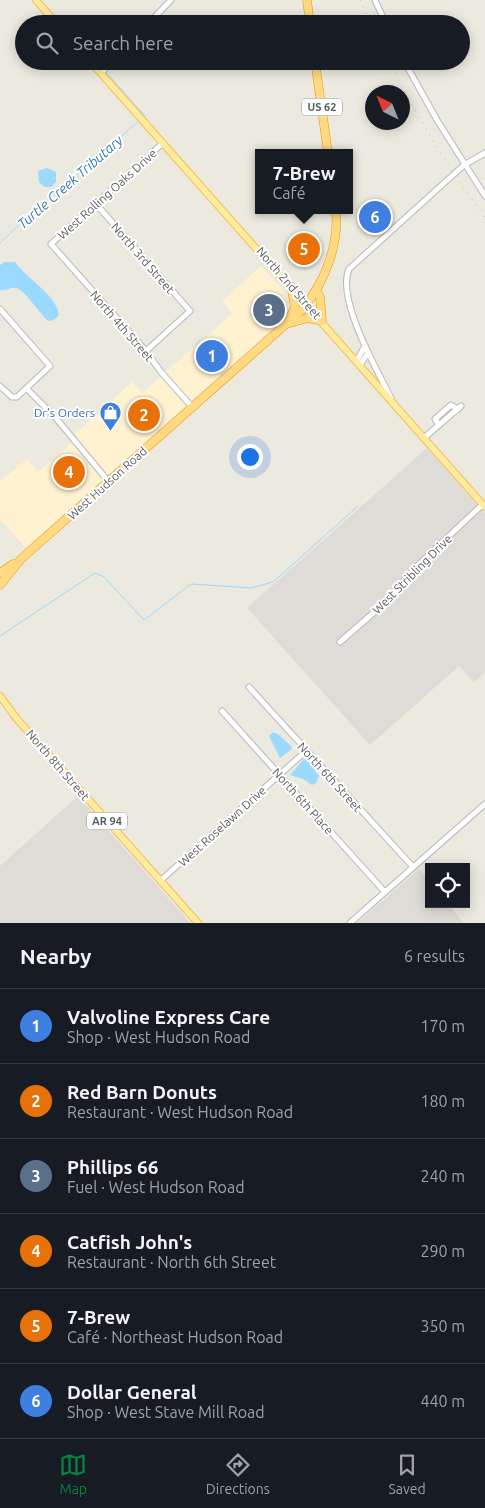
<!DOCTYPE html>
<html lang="en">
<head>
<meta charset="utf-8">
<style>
	body { margin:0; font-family:Ubuntu,sans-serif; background:#20242c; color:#f1f3f6 }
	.controls { position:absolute; right:15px; bottom:15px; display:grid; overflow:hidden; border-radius:0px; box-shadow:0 2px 12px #0003 }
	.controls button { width:45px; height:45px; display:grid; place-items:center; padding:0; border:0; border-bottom:1px solid #363941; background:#171b24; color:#f1f3f6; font:25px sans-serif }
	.compass { position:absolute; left:365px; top:85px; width:45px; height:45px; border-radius:50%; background:#171b24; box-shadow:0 2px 12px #0003; rotate:317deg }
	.you { position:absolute; left:249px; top:456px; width:18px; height:18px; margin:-12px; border:4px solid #fff; border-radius:50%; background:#1a73e8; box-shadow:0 0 0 8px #1a73e833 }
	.badge { display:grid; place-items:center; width:32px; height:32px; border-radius:50%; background:#0b8043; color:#fff; font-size:16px; font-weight:700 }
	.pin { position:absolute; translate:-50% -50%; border:2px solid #fff; box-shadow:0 1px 5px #0006 }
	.popup { position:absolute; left:255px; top:149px; width:98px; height:65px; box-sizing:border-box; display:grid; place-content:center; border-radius:0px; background:#171b24; filter:drop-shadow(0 1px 4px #0005); font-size:16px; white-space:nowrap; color:#9ea1a6 }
	.popup b { font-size:19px; color:#f1f3f6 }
	.popup::after { content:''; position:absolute; left:50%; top:100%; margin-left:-10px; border:10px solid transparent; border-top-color:#171b24 }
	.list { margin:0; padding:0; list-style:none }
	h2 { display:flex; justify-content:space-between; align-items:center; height:65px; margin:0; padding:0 20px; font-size:21px }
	h2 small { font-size:16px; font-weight:400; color:#9ea1a6 }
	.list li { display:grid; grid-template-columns:32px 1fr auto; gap:15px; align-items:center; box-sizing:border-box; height:75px; padding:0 20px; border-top:1px solid #363941 }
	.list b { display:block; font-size:19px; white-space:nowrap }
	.list p { margin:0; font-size:16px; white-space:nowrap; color:#9ea1a6 }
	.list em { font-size:16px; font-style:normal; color:#9ea1a6 }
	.icon { flex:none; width:28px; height:28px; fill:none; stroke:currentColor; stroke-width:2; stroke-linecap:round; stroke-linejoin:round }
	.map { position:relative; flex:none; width:485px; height:923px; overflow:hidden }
	.search { position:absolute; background:#171b24; box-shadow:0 2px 12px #0003; left:15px; right:15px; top:15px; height:55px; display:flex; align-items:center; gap:12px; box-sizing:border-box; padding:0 18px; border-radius:28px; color:#9ea1a6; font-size:19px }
	.sheet { height:515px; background:#171b24 }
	nav { display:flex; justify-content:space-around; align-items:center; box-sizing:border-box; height:70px; border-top:1px solid #363941; background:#171b24; font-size:14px; color:#9ea1a6 }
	nav a { display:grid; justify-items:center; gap:2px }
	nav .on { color:#0b8043 }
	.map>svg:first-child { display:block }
	.commercial { fill:#fff2d1 }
	.industrial { fill:#dfdcd7 }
	.water { fill:#9cd9ff }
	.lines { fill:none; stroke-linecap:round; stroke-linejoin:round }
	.stream { stroke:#9cd9ff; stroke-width:1 }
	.minor-casing { stroke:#b5b8bd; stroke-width:7 }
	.major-casing { stroke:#f6bf4e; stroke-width:8 }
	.highway-casing { stroke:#eb9600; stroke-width:9 }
	.minor { stroke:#fff; stroke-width:5 }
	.major { stroke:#ffeba1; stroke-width:6 }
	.highway { stroke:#ffda83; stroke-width:8 }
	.rail { stroke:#b1b2b2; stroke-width:1; stroke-dasharray:1 6; stroke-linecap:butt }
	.labels { text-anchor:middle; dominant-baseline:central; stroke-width:4; stroke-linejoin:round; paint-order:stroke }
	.shield { fill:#fff; stroke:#8a8e90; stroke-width:1 }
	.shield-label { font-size:11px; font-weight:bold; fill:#585d61 }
	.street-label { font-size:12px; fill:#585d61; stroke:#fff }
	.shop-label { font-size:12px; fill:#366cbe; stroke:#fff; text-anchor:end }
	.water-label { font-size:14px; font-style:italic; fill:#377ab4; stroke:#fff }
</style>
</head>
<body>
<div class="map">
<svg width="485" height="923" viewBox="0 0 485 923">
	<rect width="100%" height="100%" fill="#ece9df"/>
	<path class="commercial" d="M261,266L281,287L291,310L288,315L26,548L0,519V482L27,459L37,470H40L78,438L75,434L132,382L142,393L232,314L222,301Z"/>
	<g class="industrial">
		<path d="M427,448L485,514V672L474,682L459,666L370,745L247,608Z"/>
		<path d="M78,796L190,923H0V866Z"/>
		<path d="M419,869L429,881V904H448L464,923H357Z"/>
	</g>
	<g class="water">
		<path d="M47,168L56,172V182L51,187H45L39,182L38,171Z"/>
		<path d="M5,262H15C27,279 57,295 59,315L54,320L48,321C41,315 24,289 16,288C11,287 6,291 0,290V265Z"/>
		<path d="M273,732L278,734L291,746L292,749L280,758L269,736Z"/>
		<path d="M304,759L308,760L319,776L316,783L312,785L303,779L290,775Z"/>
	</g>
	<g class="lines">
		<g class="stream">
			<path d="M110,67L106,72L145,116"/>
			<path d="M0,243L22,222L139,121"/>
			<path d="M0,636L95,573L104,577L144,620L191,584L251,588L273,582L358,506"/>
		</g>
		<defs>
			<g id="minor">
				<path d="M375,0L386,24"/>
				<path d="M148,24L171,0"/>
				<path d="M404,61L437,120L485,196"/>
				<path d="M101,73L113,61"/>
				<path d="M163,143L51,244L146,351L161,372L193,408"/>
				<path d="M96,204L190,311L146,351"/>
				<path d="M0,309L50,366L17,397H12L0,386"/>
				<path d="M357,360L365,346"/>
				<path d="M360,365L368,353"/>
				<path d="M27,389L55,417L109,482"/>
				<path d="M391,398C377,370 336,299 349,269L464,165L485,153"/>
				<path d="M439,425L435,419L451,405L458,409"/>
				<path d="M425,437L461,406"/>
				<path d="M340,642L387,601L416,567L483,504"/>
				<path d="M249,687L413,867"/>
				<path d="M222,711L384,891"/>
				<path d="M160,881L306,751"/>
				<path d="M350,923L485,804"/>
			</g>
			<g id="major">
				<path d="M36,0L57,24"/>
				<path d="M90,61L485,507"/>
				<path d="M0,696L17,719L198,923"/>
			</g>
			<g id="highway">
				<path d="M307,0L310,24"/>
				<path d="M315,61L328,153"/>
				<path d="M289,320L295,307L291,286"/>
				<path d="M290,323L308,318L322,321L320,297L316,290"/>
				<path d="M0,573L13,564"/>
				<path d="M0,585L21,559L303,309C325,281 339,246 336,210"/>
			</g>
		</defs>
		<use href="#minor" class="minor-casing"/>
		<use href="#major" class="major-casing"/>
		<use href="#highway" class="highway-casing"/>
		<use href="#minor" class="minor"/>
		<use href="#major" class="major"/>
		<use href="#highway" class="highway"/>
		<g class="rail">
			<path d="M360,0L371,24"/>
			<path d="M389,61C416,116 448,168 485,217"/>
		</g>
	</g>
	<defs>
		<symbol id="shop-pin" viewBox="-11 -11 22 30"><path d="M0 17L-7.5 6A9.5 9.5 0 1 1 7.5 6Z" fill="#3f7fe0" stroke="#fff"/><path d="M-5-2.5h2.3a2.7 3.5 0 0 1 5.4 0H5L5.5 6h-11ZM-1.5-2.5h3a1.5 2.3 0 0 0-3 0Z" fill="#fff"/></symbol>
	</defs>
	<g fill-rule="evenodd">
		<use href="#shop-pin" x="98" y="400" width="25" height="34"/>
	</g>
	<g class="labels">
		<g class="shield">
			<rect x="302" y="98.5" width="40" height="17" rx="4"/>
			<rect x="87" y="812.5" width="40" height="17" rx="4"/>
		</g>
		<g class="shield-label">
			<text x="322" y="107">US 62</text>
			<text x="107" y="821">AR 94</text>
		</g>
		<g class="street-label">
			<text transform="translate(107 194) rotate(-42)">West Rolling Oaks Drive</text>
			<text transform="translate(143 258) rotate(49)">North 3rd Street</text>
			<text transform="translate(289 283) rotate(49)">North 2nd Street</text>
			<text transform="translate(122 326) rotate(49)">North 4th Street</text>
			<text transform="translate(107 483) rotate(-42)">West Hudson Road</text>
			<text transform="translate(412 574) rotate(-45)">West Stribling Drive</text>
			<text transform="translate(58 765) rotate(49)">North 8th Street</text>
			<text transform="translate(330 777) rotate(48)">North 6th Street</text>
			<text transform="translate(303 801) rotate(48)">North 6th Place</text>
			<text transform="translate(222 826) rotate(-42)">West Roselawn Drive</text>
		</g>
		<g class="shop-label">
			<text x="95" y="412">Dr's Orders</text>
		</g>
		<g class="water-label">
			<text transform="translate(70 182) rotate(-41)">Turtle Creek Tributary</text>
		</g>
	</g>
</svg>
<div class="controls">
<button><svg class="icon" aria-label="locate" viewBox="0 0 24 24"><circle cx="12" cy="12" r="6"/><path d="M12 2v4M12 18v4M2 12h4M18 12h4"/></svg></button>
</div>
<svg class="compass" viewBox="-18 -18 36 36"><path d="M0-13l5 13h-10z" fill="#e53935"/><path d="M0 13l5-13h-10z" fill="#9ea1a6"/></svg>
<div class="you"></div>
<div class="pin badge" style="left:212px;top:356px;background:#3f7fe0">1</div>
<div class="pin badge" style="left:144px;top:415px;background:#e8710a">2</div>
<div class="pin badge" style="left:269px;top:310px;background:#5c6f8a">3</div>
<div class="pin badge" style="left:69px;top:472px;background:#e8710a">4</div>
<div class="pin badge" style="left:304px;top:249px;background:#e8710a">5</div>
<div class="popup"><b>7-Brew</b>Café</div>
<div class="pin badge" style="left:375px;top:217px;background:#3f7fe0">6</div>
<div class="search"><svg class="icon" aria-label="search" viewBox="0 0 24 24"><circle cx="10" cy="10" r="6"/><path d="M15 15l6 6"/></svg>Search here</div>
</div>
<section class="sheet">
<h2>Nearby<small>6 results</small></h2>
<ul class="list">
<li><span class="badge" style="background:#3f7fe0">1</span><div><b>Valvoline Express Care</b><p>Shop · West Hudson Road</p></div><em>170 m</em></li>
<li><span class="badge" style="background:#e8710a">2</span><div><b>Red Barn Donuts</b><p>Restaurant · West Hudson Road</p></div><em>180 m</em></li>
<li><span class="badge" style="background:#5c6f8a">3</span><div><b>Phillips 66</b><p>Fuel · West Hudson Road</p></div><em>240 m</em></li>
<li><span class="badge" style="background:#e8710a">4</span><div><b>Catfish John's</b><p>Restaurant · North 6th Street</p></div><em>290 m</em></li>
<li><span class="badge" style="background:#e8710a">5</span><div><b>7-Brew</b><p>Café · Northeast Hudson Road</p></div><em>350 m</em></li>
<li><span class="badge" style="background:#3f7fe0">6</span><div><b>Dollar General</b><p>Shop · West Stave Mill Road</p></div><em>440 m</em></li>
</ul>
</section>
<nav>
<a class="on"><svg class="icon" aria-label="map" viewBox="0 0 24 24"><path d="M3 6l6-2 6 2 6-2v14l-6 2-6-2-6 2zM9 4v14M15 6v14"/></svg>Map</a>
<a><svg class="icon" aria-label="directions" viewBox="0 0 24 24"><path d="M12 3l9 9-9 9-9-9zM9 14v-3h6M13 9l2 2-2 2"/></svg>Directions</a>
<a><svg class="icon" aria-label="saved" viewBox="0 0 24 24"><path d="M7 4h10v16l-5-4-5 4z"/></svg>Saved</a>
</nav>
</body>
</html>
